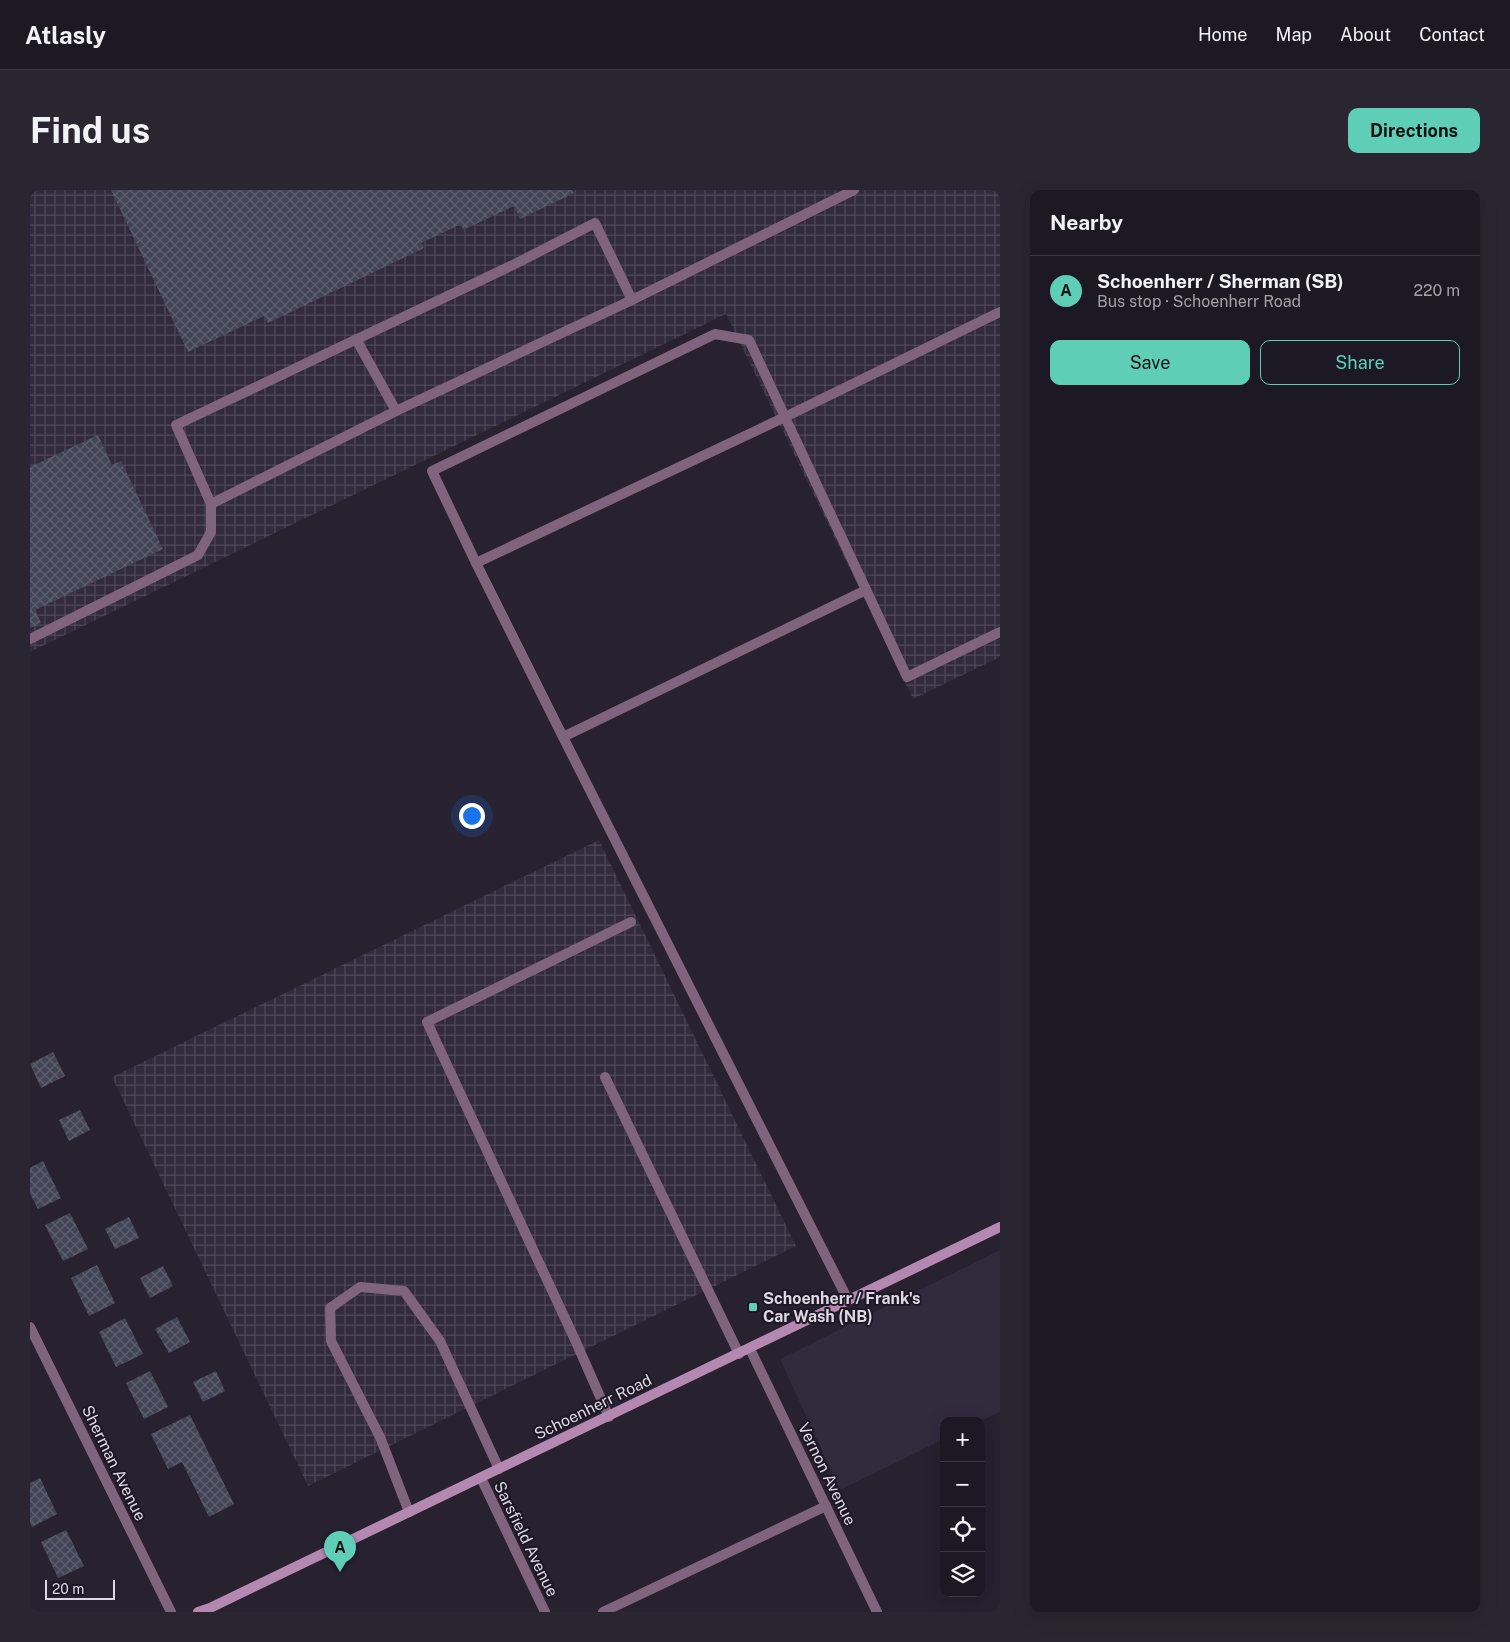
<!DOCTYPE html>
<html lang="en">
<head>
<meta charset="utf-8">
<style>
	body { margin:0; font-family:"Public Sans",sans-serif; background:#2a2631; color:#f1f3f6 }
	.controls { position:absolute; right:15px; bottom:15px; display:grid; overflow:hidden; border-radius:10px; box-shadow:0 5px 20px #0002 }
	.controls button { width:45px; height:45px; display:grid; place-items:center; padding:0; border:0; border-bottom:1px solid #3b3841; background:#1d1924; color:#f1f3f6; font:25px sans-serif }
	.scale { position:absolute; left:15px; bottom:12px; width:70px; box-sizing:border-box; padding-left:5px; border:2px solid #ddd9e3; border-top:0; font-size:14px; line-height:18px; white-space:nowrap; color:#ddd9e3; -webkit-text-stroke:4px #1e1726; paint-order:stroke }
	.you { position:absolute; left:441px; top:625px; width:18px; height:18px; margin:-12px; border:4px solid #fff; border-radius:50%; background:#1a73e8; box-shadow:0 0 0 8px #1a73e833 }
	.badge { display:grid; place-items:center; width:32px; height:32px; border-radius:50%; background:#5eceb7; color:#111; font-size:16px; font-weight:700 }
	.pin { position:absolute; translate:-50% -41px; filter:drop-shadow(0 1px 2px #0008) }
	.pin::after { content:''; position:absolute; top:26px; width:18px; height:15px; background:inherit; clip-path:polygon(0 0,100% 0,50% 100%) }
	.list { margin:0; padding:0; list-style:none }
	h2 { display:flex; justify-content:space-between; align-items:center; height:65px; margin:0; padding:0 20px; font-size:21px }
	h2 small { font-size:16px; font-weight:400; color:#a0a0a6 }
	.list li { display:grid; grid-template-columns:32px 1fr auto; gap:15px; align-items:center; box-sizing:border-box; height:70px; padding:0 20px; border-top:1px solid #3b3841 }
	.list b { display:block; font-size:19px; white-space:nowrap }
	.list p { margin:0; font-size:16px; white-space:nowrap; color:#a0a0a6 }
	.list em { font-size:16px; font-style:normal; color:#a0a0a6 }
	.actions { display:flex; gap:10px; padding:15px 20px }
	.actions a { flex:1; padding:11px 0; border:1px solid #5eceb7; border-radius:10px; text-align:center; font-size:18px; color:#5eceb7 }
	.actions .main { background:#5eceb7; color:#111 }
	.icon { flex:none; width:28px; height:28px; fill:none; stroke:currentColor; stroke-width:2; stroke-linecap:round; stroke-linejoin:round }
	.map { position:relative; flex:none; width:970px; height:1422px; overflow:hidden; border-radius:10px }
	header { display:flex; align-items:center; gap:30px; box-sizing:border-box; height:70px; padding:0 25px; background:#1d1924; border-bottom:1px solid #3b3841 }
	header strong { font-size:24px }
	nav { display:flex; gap:28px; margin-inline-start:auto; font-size:18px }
	.intro { display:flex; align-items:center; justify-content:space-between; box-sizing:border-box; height:120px; padding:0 30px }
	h1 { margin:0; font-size:35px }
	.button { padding:12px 22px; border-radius:10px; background:#5eceb7; color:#111; font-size:18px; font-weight:700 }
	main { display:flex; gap:30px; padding:0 30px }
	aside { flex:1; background:#1d1924; border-radius:10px; box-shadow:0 5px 20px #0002 }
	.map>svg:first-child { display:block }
	.built { fill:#322a3d }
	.industrial { fill:url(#industrial-grid) }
	.building { fill:url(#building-cross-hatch) }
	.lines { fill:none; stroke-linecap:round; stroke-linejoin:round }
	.service { stroke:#80647e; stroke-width:10 }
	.minor { stroke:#80647e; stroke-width:10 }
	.secondary { stroke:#b588b1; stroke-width:10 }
	.poi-dot { fill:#5eceb7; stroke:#1e1726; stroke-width:2 }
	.labels { text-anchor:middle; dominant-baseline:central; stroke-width:4; stroke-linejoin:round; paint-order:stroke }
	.poi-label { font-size:16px; font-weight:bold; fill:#ddd9e3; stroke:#1e1726; text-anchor:start }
	.street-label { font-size:16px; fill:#ddd9e3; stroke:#1e1726 }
</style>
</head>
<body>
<header>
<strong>Atlasly</strong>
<nav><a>Home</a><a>Map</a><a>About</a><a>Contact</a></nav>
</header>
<div class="intro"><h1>Find us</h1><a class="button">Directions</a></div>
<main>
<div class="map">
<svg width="970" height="1422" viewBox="0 0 970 1422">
	<defs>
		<pattern id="industrial-grid" width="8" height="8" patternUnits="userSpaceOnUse" patternTransform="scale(1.25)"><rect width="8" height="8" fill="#322a3d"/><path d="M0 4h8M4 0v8" fill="none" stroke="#4f4859"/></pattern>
		<pattern id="building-cross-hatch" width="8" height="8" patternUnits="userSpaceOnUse" patternTransform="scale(1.25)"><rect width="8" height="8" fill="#434556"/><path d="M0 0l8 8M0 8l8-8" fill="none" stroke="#5e5f6e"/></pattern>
	</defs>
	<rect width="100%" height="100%" fill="#272130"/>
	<path class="built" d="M970,1060V1222L951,1231H914V1249L810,1300L750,1169Z"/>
	<g class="industrial">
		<path d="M0,0H970V467L883,509L696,124L0,462Z"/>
		<path d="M569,650L766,1056L278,1296L82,887Z"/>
	</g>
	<g class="building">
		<path d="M81,0H542L544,3L490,29L484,16L433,40L431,34L391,53L394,58L238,133L234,126L158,162Z"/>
		<path d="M68,245L82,275L91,271L133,359L5,420L11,433L0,438V277Z"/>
		<path d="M23,862L35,886L11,898L0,874Z"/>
		<path d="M50,920L60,940L39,951L29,930Z"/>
		<path d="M13,971L31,1008L8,1019L0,1004V978Z"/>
		<path d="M40,1023L58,1059L33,1071L15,1035Z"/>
		<path d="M99,1027L109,1048L85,1059L75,1039Z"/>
		<path d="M67,1075L85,1113L59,1126L41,1088Z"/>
		<path d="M133,1076L143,1096L120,1108L110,1088Z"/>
		<path d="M147,1127L160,1152L139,1163L125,1139Z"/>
		<path d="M95,1128L113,1164L86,1177L69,1142Z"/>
		<path d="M120,1181L138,1217L114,1229L96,1193Z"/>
		<path d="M186,1181L195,1201L173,1212L163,1192Z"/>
		<path d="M160,1225L204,1314L179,1327L152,1272L138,1279L121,1244Z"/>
		<path d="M10,1288L27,1324L2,1337L0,1333V1293Z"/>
		<path d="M36,1340L54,1376L28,1388L11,1352Z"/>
	</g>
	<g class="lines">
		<g class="service">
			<path d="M970,122L755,227L877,487L970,442"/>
			<path d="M685,144L719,150L755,227L446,373L402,281Z"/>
			<path d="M326,149L366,221"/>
			<path d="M181,314L366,221L602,110L824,0"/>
			<path d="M446,373L533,547L836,400"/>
			<path d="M0,449L168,365L181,342V314L146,235L485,74L565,33L602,110"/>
			<path d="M575,887L709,1164"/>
			<path d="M579,1227L546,1152L397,832L601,732"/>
			<path d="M379,1322L350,1247L301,1151L300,1118L330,1097L374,1101L410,1151L469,1279"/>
			<path d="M573,1422L796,1316"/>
		</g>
		<g class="minor">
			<path d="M533,547L818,1110"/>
			<path d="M0,1137L141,1422"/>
			<path d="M720,1159L847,1422"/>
			<path d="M451,1288L515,1422"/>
		</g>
		<path class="secondary" d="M168,1422L180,1418L970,1037"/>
	</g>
	<rect class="poi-dot" x="718" y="1112" width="10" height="10" rx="2.5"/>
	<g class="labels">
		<g class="poi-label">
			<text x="733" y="1108">Schoenherr / Frank's<tspan x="733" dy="18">Car Wash (NB)</tspan></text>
		</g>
		<g class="street-label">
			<text transform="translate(563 1217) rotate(-26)">Schoenherr Road</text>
			<text transform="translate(84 1273) rotate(64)">Sherman Avenue</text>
			<text transform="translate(797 1284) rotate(64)">Vernon Avenue</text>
			<text transform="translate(496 1349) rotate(64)">Sarsfield Avenue</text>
		</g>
	</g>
</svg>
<div class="controls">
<button>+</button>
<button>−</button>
<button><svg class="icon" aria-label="locate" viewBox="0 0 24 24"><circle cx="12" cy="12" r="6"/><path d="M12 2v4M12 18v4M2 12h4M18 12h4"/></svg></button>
<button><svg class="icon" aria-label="layers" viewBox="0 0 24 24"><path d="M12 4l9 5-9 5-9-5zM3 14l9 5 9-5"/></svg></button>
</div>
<div class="scale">20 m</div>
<div class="you"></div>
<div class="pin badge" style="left:310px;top:1382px">A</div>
</div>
<aside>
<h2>Nearby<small></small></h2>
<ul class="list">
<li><span class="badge">A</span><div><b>Schoenherr / Sherman (SB)</b><p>Bus stop · Schoenherr Road</p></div><em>220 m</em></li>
</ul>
<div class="actions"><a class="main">Save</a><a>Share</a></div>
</aside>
</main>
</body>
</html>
